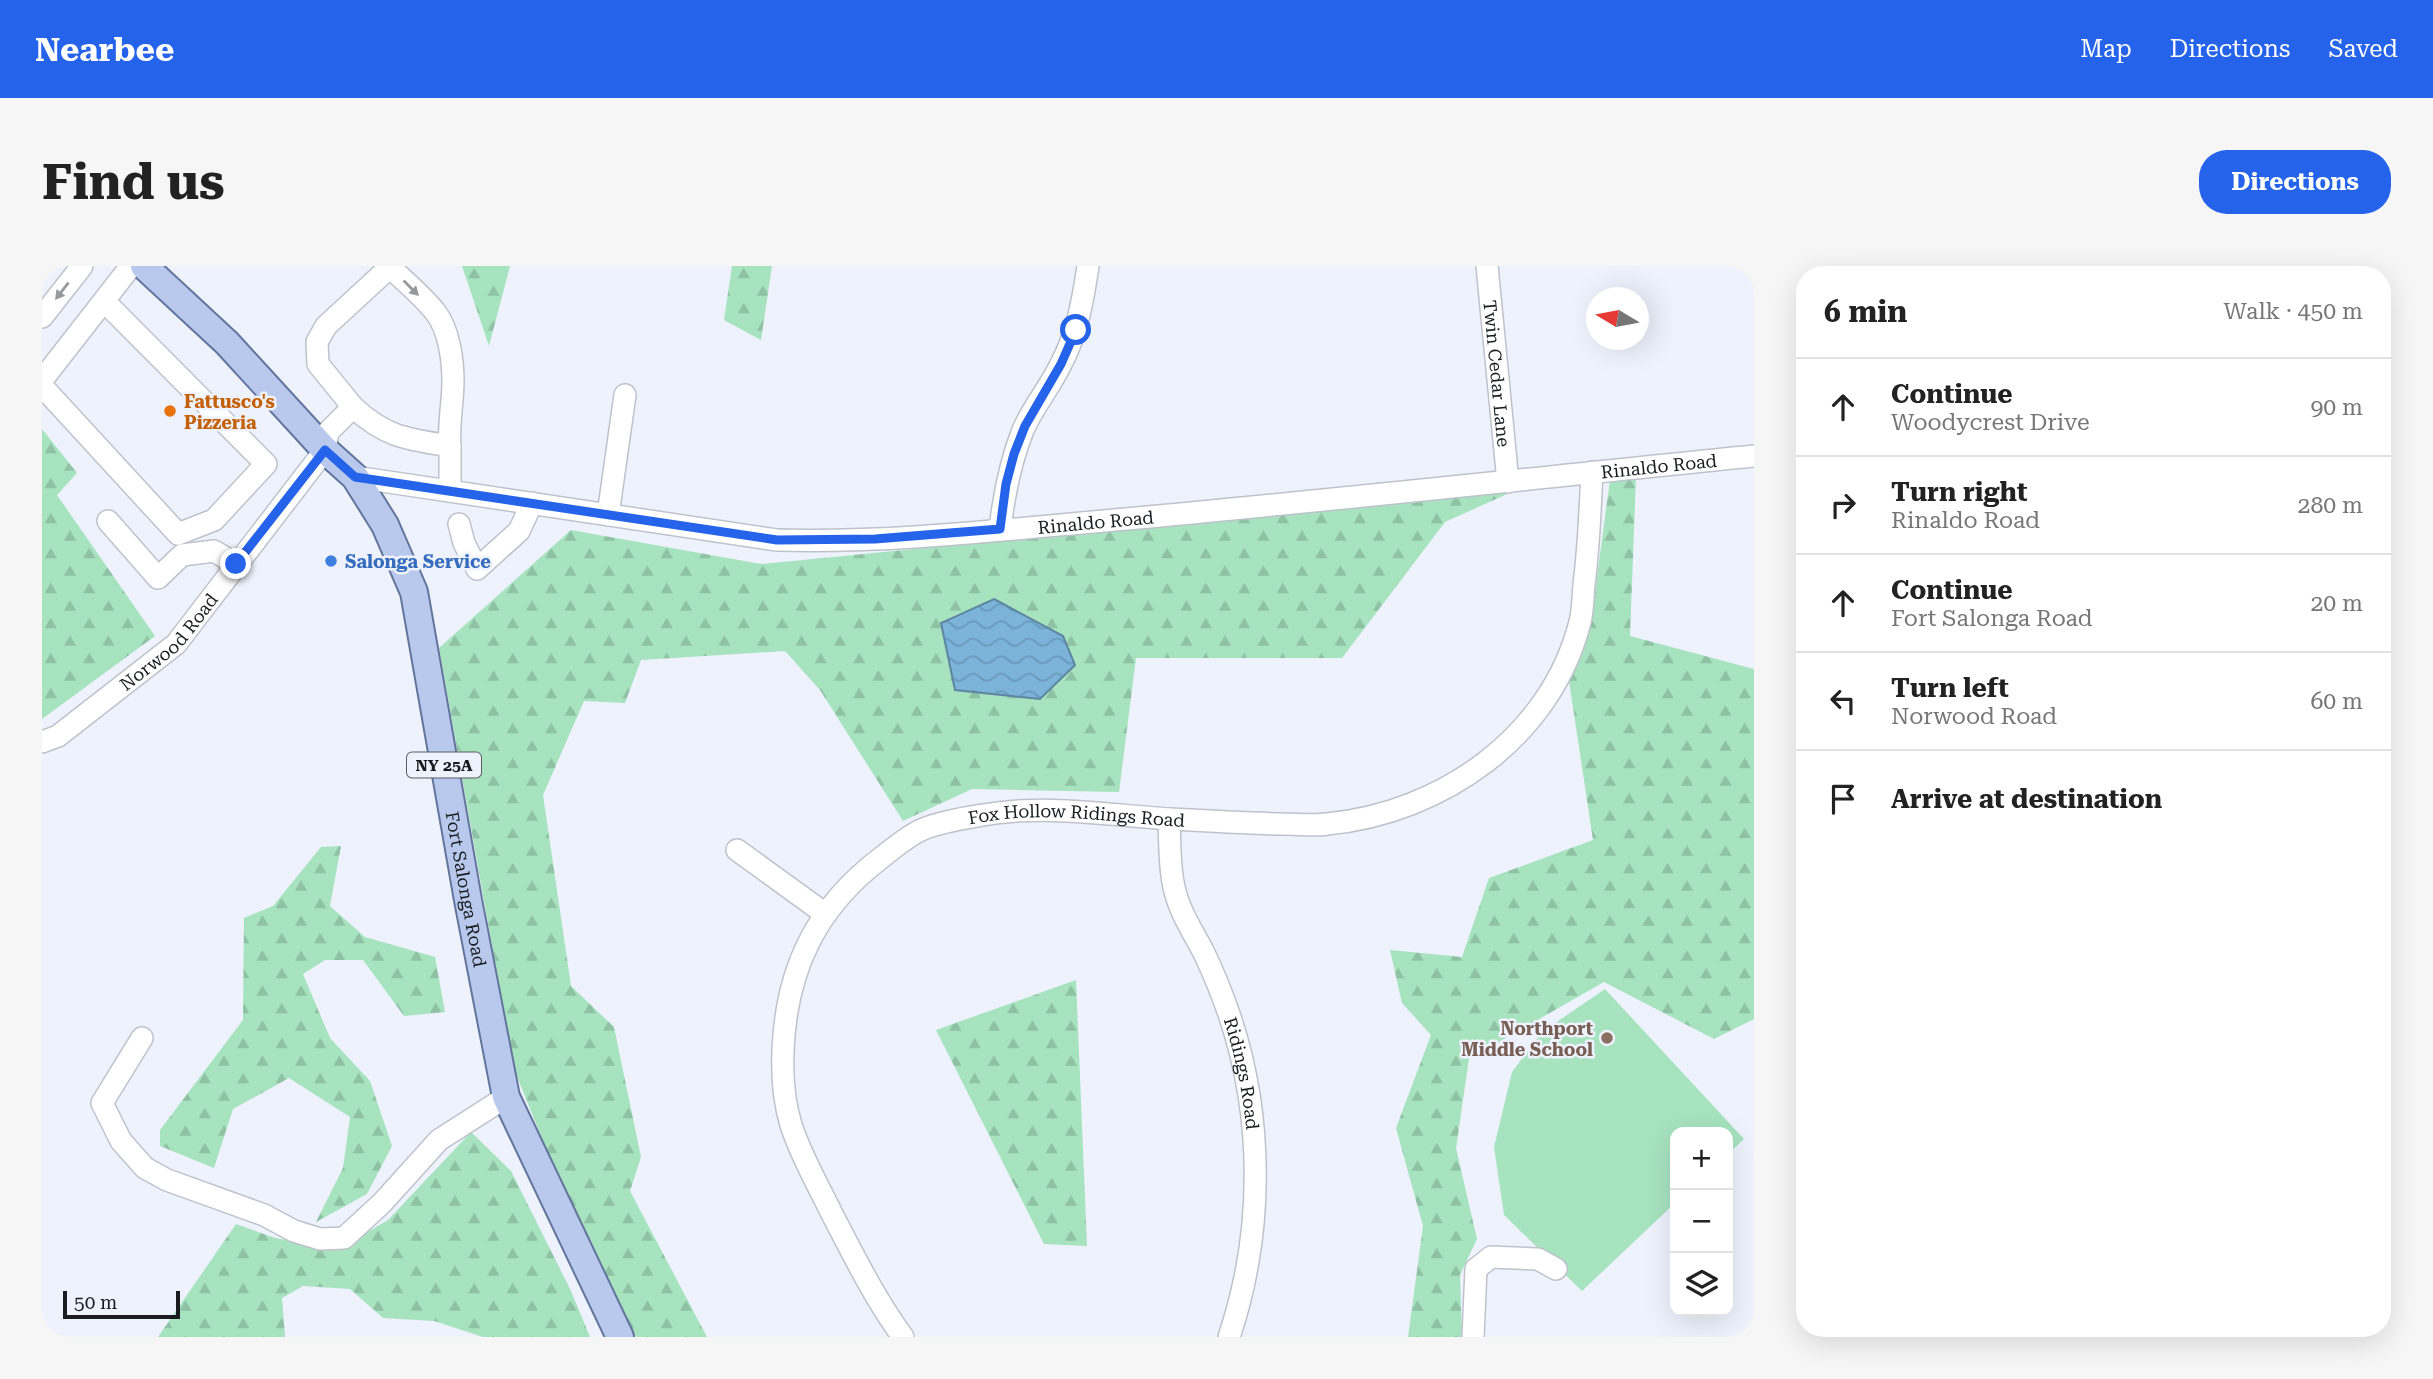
<!DOCTYPE html>
<html lang="en">
<head>
<meta charset="utf-8">
<style>
	body { margin:0; font-family:"Roboto Serif",serif; background:#f6f6f6; color:#222 }
	.controls { position:absolute; right:21px; bottom:21px; display:grid; overflow:hidden; border-radius:14px; box-shadow:0 7px 28px #0002 }
	.controls button { width:63px; height:63px; display:grid; place-items:center; padding:0; border:0; border-bottom:2px solid #e0e0e0; background:#fff; color:#222; font:35px sans-serif }
	.compass { position:absolute; left:1544px; top:21px; width:63px; height:63px; border-radius:50%; background:#fff; box-shadow:0 7px 28px #0002; rotate:280deg }
	.scale { position:absolute; left:21px; bottom:18px; width:117px; box-sizing:border-box; padding-left:7px; border:4px solid #1a1c1f; border-top:0; font-size:19px; line-height:24px; white-space:nowrap; color:#1a1c1f; -webkit-text-stroke:5px #edf2fc; paint-order:stroke }
	.stop { position:absolute; width:21px; height:21px; margin:-16px; border:5px solid #2563eb; border-radius:50%; background:#fff }
	.stop.end { background:#2563eb; border-color:#fff; box-shadow:0 2px 7px #0008 }
	.list { margin:0; padding:0; list-style:none }
	h2 { display:flex; justify-content:space-between; align-items:center; height:91px; margin:0; padding:0 28px; font-size:30px }
	h2 small { font-size:23px; font-weight:400; color:#767676 }
	.list li { display:grid; grid-template-columns:46px 1fr auto; gap:21px; align-items:center; box-sizing:border-box; height:98px; padding:0 28px; border-top:2px solid #e0e0e0 }
	.list b { display:block; font-size:26px; white-space:nowrap }
	.list p { margin:0; font-size:23px; white-space:nowrap; color:#767676 }
	.list em { font-size:23px; font-style:normal; color:#767676 }
	.icon { flex:none; width:38px; height:38px; fill:none; stroke:currentColor; stroke-width:2; stroke-linecap:round; stroke-linejoin:round }
	.map { position:relative; flex:none; width:1712px; height:1071px; overflow:hidden; border-radius:28px }
	header { display:flex; align-items:center; gap:42px; box-sizing:border-box; height:98px; padding:0 35px; background:#2563eb; color:#fff }
	header strong { font-size:33px }
	nav { display:flex; gap:38px; margin-inline-start:auto; font-size:24px }
	.intro { display:flex; align-items:center; justify-content:space-between; box-sizing:border-box; height:168px; padding:0 42px }
	h1 { margin:0; font-size:49px }
	.button { padding:18px 32px; border-radius:28px; background:#2563eb; color:#fff; font-size:24px; font-weight:700 }
	main { display:flex; gap:42px; padding:0 42px }
	aside { flex:1; background:#fff; border-radius:28px; box-shadow:0 7px 28px #0002 }
	.map>svg:first-child { display:block }
	.grass { fill:#a7e3bf }
	.forest { fill:url(#forest-firs) }
	.water { fill:url(#water-waves); stroke:#5e86a1; stroke-width:2 }
	.lines { fill:none; stroke-linecap:round; stroke-linejoin:round }
	.minor-casing { stroke:#bdc2cb; stroke-width:24 }
	.major-casing { stroke:#63759d; stroke-width:30 }
	.minor { stroke:#fff; stroke-width:21 }
	.major { stroke:#b9c9ed; stroke-width:26 }
	.oneway { fill:#98999a }
	.route { stroke:#2563eb; stroke-width:9 }
	.food-dot { fill:#e8710a; stroke:#edf2fc; stroke-width:2.5 }
	.shop-dot { fill:#3f7fe0; stroke:#edf2fc; stroke-width:2.5 }
	.education-dot { fill:#8d6e63; stroke:#edf2fc; stroke-width:2.5 }
	.labels { text-anchor:middle; dominant-baseline:central; stroke-width:5; stroke-linejoin:round; paint-order:stroke }
	.shield { fill:#edf2fc; stroke:#595c61; stroke-width:2 }
	.shield-label { font-size:16px; font-weight:bold; fill:#1a1c1f }
	.street-label { font-size:18px; fill:#1a1c1f; stroke:#edf2fc }
	.food-label { font-size:18px; font-weight:bold; fill:#c56008; stroke:#edf2fc; text-anchor:start }
	.shop-label { font-size:18px; font-weight:bold; fill:#366cbe; stroke:#edf2fc; text-anchor:start }
	.education-label { font-size:18px; font-weight:bold; fill:#785e54; stroke:#edf2fc; text-anchor:end }
</style>
</head>
<body>
<header>
<strong>Nearbee</strong>
<nav><a>Map</a><a>Directions</a><a>Saved</a></nav>
</header>
<div class="intro"><h1>Find us</h1><a class="button">Directions</a></div>
<main>
<div class="map">
<svg width="1712" height="1071" viewBox="0 0 1712 1071">
	<defs>
		<pattern id="forest-firs" width="22" height="20" patternUnits="userSpaceOnUse" patternTransform="scale(1.75)"><rect width="22" height="20" fill="#a7e3bf"/><path d="M5 1l3.5 6h-7zM16 11l3.5 6h-7z" fill="#8fc2a4"/></pattern>
		<pattern id="water-waves" width="16" height="10" patternUnits="userSpaceOnUse" patternTransform="scale(1.75)"><rect width="16" height="10" fill="#7bb3d9"/><path d="M0 5q4-4 8 0t8 0" fill="none" stroke="#6a99ba"/></pattern>
	</defs>
	<rect width="100%" height="100%" fill="#edf2fc"/>
	<path class="grass" d="M1563,723L1702,873L1686,888V866H1633V937L1540,1025L1462,949L1452,881L1470,806L1500,766Z"/>
	<g class="forest">
		<path d="M420,0H468L447,80Z"/>
		<path d="M690,0H730L719,74L682,54Z"/>
		<path d="M0,163L35,207L15,229L113,370L0,453Z"/>
		<path d="M1594,210L1588,370L1712,403V753L1672,773L1562,716L1427,793L1414,882L1435,973L1418,1009L1420,1071H1366L1381,960L1354,862L1389,769L1360,737L1348,684L1420,691L1447,612L1551,574L1527,415L1549,355L1568,214Z"/>
		<path d="M1474,224L1403,256L1300,392H1094L1077,526L930,523L861,555L778,424L743,385L599,394L583,437L542,435L501,529L529,720L572,761L599,891L588,925L665,1071H594L521,925L472,803L397,382L529,264L719,298Z"/>
		<path d="M299,580L288,640L323,671L393,691L403,746L362,750L321,694H283L261,708L288,772L328,815L350,880L325,928L274,956L301,902L308,851L247,812L191,843L172,902L118,880V864L201,754L202,652L231,640L279,581Z"/>
		<path d="M1034,714L1045,980L1002,978L894,764Z"/>
		<path d="M429,866L469,905L529,1025L548,1071H441L392,1055L341,1052L308,1023L261,1020L240,1032L243,1071H116L194,958L233,972L296,983L346,954Z"/>
	</g>
	<path class="water" d="M952,333L1021,370L1033,399L998,433L913,424L899,357Z"/>
	<g class="lines">
		<defs>
			<g id="minor">
				<path id="s1" d="M1445,0L1466,216"/>
				<path d="M0,51L40,0"/>
				<path d="M0,114L89,0"/>
				<path d="M0,120L136,268L172,254L224,198L62,35"/>
				<path d="M311,141L276,98L275,76L284,60L348,1C363,16 381,30 394,47C407,64 411,94 411,115C411,137 406,158 408,180"/>
				<path id="s2" d="M313,211L735,274C851,277 968,263 1084,253C1294,234 1503,211 1712,190"/>
				<path d="M566,249L583,129"/>
				<path d="M66,255L116,312L140,289L172,285L194,298"/>
				<path d="M417,258L422,277L435,303L477,265L490,237"/>
				<path d="M958,263C962,228 968,197 981,164C991,141 1008,121 1019,98C1035,68 1041,34 1046,0"/>
				<path id="s3" d="M0,476L16,470L134,378L283,184L286,166L311,141C345,172 365,173 408,180V225"/>
				<path id="s4" d="M1127,553C1128,576 1127,599 1132,621C1137,646 1152,667 1163,689C1172,708 1180,728 1187,748C1222,851 1222,967 1187,1071"/>
				<path d="M695,584L782,647"/>
				<path d="M100,772L60,837L79,875L103,902L125,914L222,949L252,965L278,973L302,972L340,937L397,874L464,831"/>
				<path id="s5" d="M861,1071C833,1033 812,990 790,948C776,919 759,890 749,859C742,836 740,809 741,785C744,704 774,641 839,592C850,583 863,573 875,566C891,557 923,552 941,549C1002,538 1066,549 1128,553C1165,555 1203,557 1240,558C1255,558 1271,560 1285,558C1400,547 1509,471 1538,356C1541,344 1541,331 1542,318C1547,281 1548,244 1550,206"/>
				<path d="M1431,1071L1434,1003L1449,991L1496,993L1514,1003"/>
			</g>
			<g id="major">
				<path id="s6" d="M102,0L185,77L283,184L313,211L343,259L372,326L426,634L464,831L578,1071"/>
			</g>
		</defs>
		<use href="#minor" class="minor-casing"/>
		<use href="#major" class="major-casing"/>
		<use href="#minor" class="minor"/>
		<use href="#major" class="major"/>
	</g>
	<defs><path id="oneway-solid" d="M-6-.8H1V-3.2L6.5 0L1 3.2V.8H-6Z" transform="scale(1.75)"/></defs>
	<g class="oneway">
		<use href="#oneway-solid" transform="translate(369 22) rotate(45)"/>
		<use href="#oneway-solid" transform="translate(20 25) rotate(128)"/>
	</g>
	<g class="lines">
		<path class="route" d="M194,298L283,184L313,211L735,274L833,273L958,263L964,218L972,188L983,160L1019,98L1034,64"/>
	</g>
	<circle class="food-dot" cx="128" cy="145" r="7"/>
	<circle class="shop-dot" cx="289" cy="295" r="7"/>
	<circle class="education-dot" cx="1565" cy="772" r="7"/>
	<g class="labels">
		<rect class="shield" x="365" y="486.5" width="74" height="25" rx="5"/>
		<g class="shield-label">
			<text x="402" y="499">NY 25A</text>
		</g>
		<g class="street-label">
			<text stroke="none"><textPath href="#s1" startOffset="108">Twin Cedar Lane</textPath></text>
			<text stroke="none"><textPath href="#s2" startOffset="1312">Rinaldo Road</textPath></text>
			<text stroke="none"><textPath href="#s2" startOffset="746">Rinaldo Road</textPath></text>
			<text stroke="none"><textPath href="#s3" startOffset="163">Norwood Road</textPath></text>
			<text stroke="none"><textPath href="#s5" startOffset="746">Fox Hollow Ridings Road</textPath></text>
			<text stroke="none"><textPath href="#s6" startOffset="730">Fort Salonga Road</textPath></text>
			<text stroke="none"><textPath href="#s4" startOffset="268">Ridings Road</textPath></text>
		</g>
		<g class="food-label">
			<text x="142" y="135">Fattusco's<tspan x="142" dy="21">Pizzeria</tspan></text>
		</g>
		<g class="shop-label">
			<text x="303" y="295">Salonga Service</text>
		</g>
		<g class="education-label">
			<text x="1551" y="762">Northport<tspan x="1551" dy="21">Middle School</tspan></text>
		</g>
	</g>
</svg>
<div class="controls">
<button>+</button>
<button>−</button>
<button><svg class="icon" aria-label="layers" viewBox="0 0 24 24"><path d="M12 4l9 5-9 5-9-5zM3 14l9 5 9-5"/></svg></button>
</div>
<svg class="compass" viewBox="-18 -18 36 36"><path d="M0-13l5 13h-10z" fill="#e53935"/><path d="M0 13l5-13h-10z" fill="#767676"/></svg>
<div class="scale">50 m</div>
<div class="stop" style="left:1034px;top:64px"></div>
<div class="stop end" style="left:194px;top:298px"></div>
</div>
<aside>
<h2>6 min<small>Walk · 450 m</small></h2>
<ul class="list">
<li><svg class="icon" aria-label="ahead" viewBox="0 0 24 24"><path d="M12 20V5M6 11l6-6 6 6"/></svg><div><b>Continue</b><p>Woodycrest Drive</p></div><em>90 m</em></li>
<li><svg class="icon" aria-label="right" viewBox="0 0 24 24"><path d="M7 20v-9h11M14 6l5 5-5 5"/></svg><div><b>Turn right</b><p>Rinaldo Road</p></div><em>280 m</em></li>
<li><svg class="icon" aria-label="ahead" viewBox="0 0 24 24"><path d="M12 20V5M6 11l6-6 6 6"/></svg><div><b>Continue</b><p>Fort Salonga Road</p></div><em>20 m</em></li>
<li><svg class="icon" aria-label="left" viewBox="0 0 24 24"><path d="M17 20v-9H6M10 6l-5 5 5 5"/></svg><div><b>Turn left</b><p>Norwood Road</p></div><em>60 m</em></li>
<li><svg class="icon" aria-label="arrive" viewBox="0 0 24 24"><path d="M6 21V4h12l-3 4 3 4H6"/></svg><div><b>Arrive at destination</b></div></li>
</ul>
</aside>
</main>
</body>
</html>
